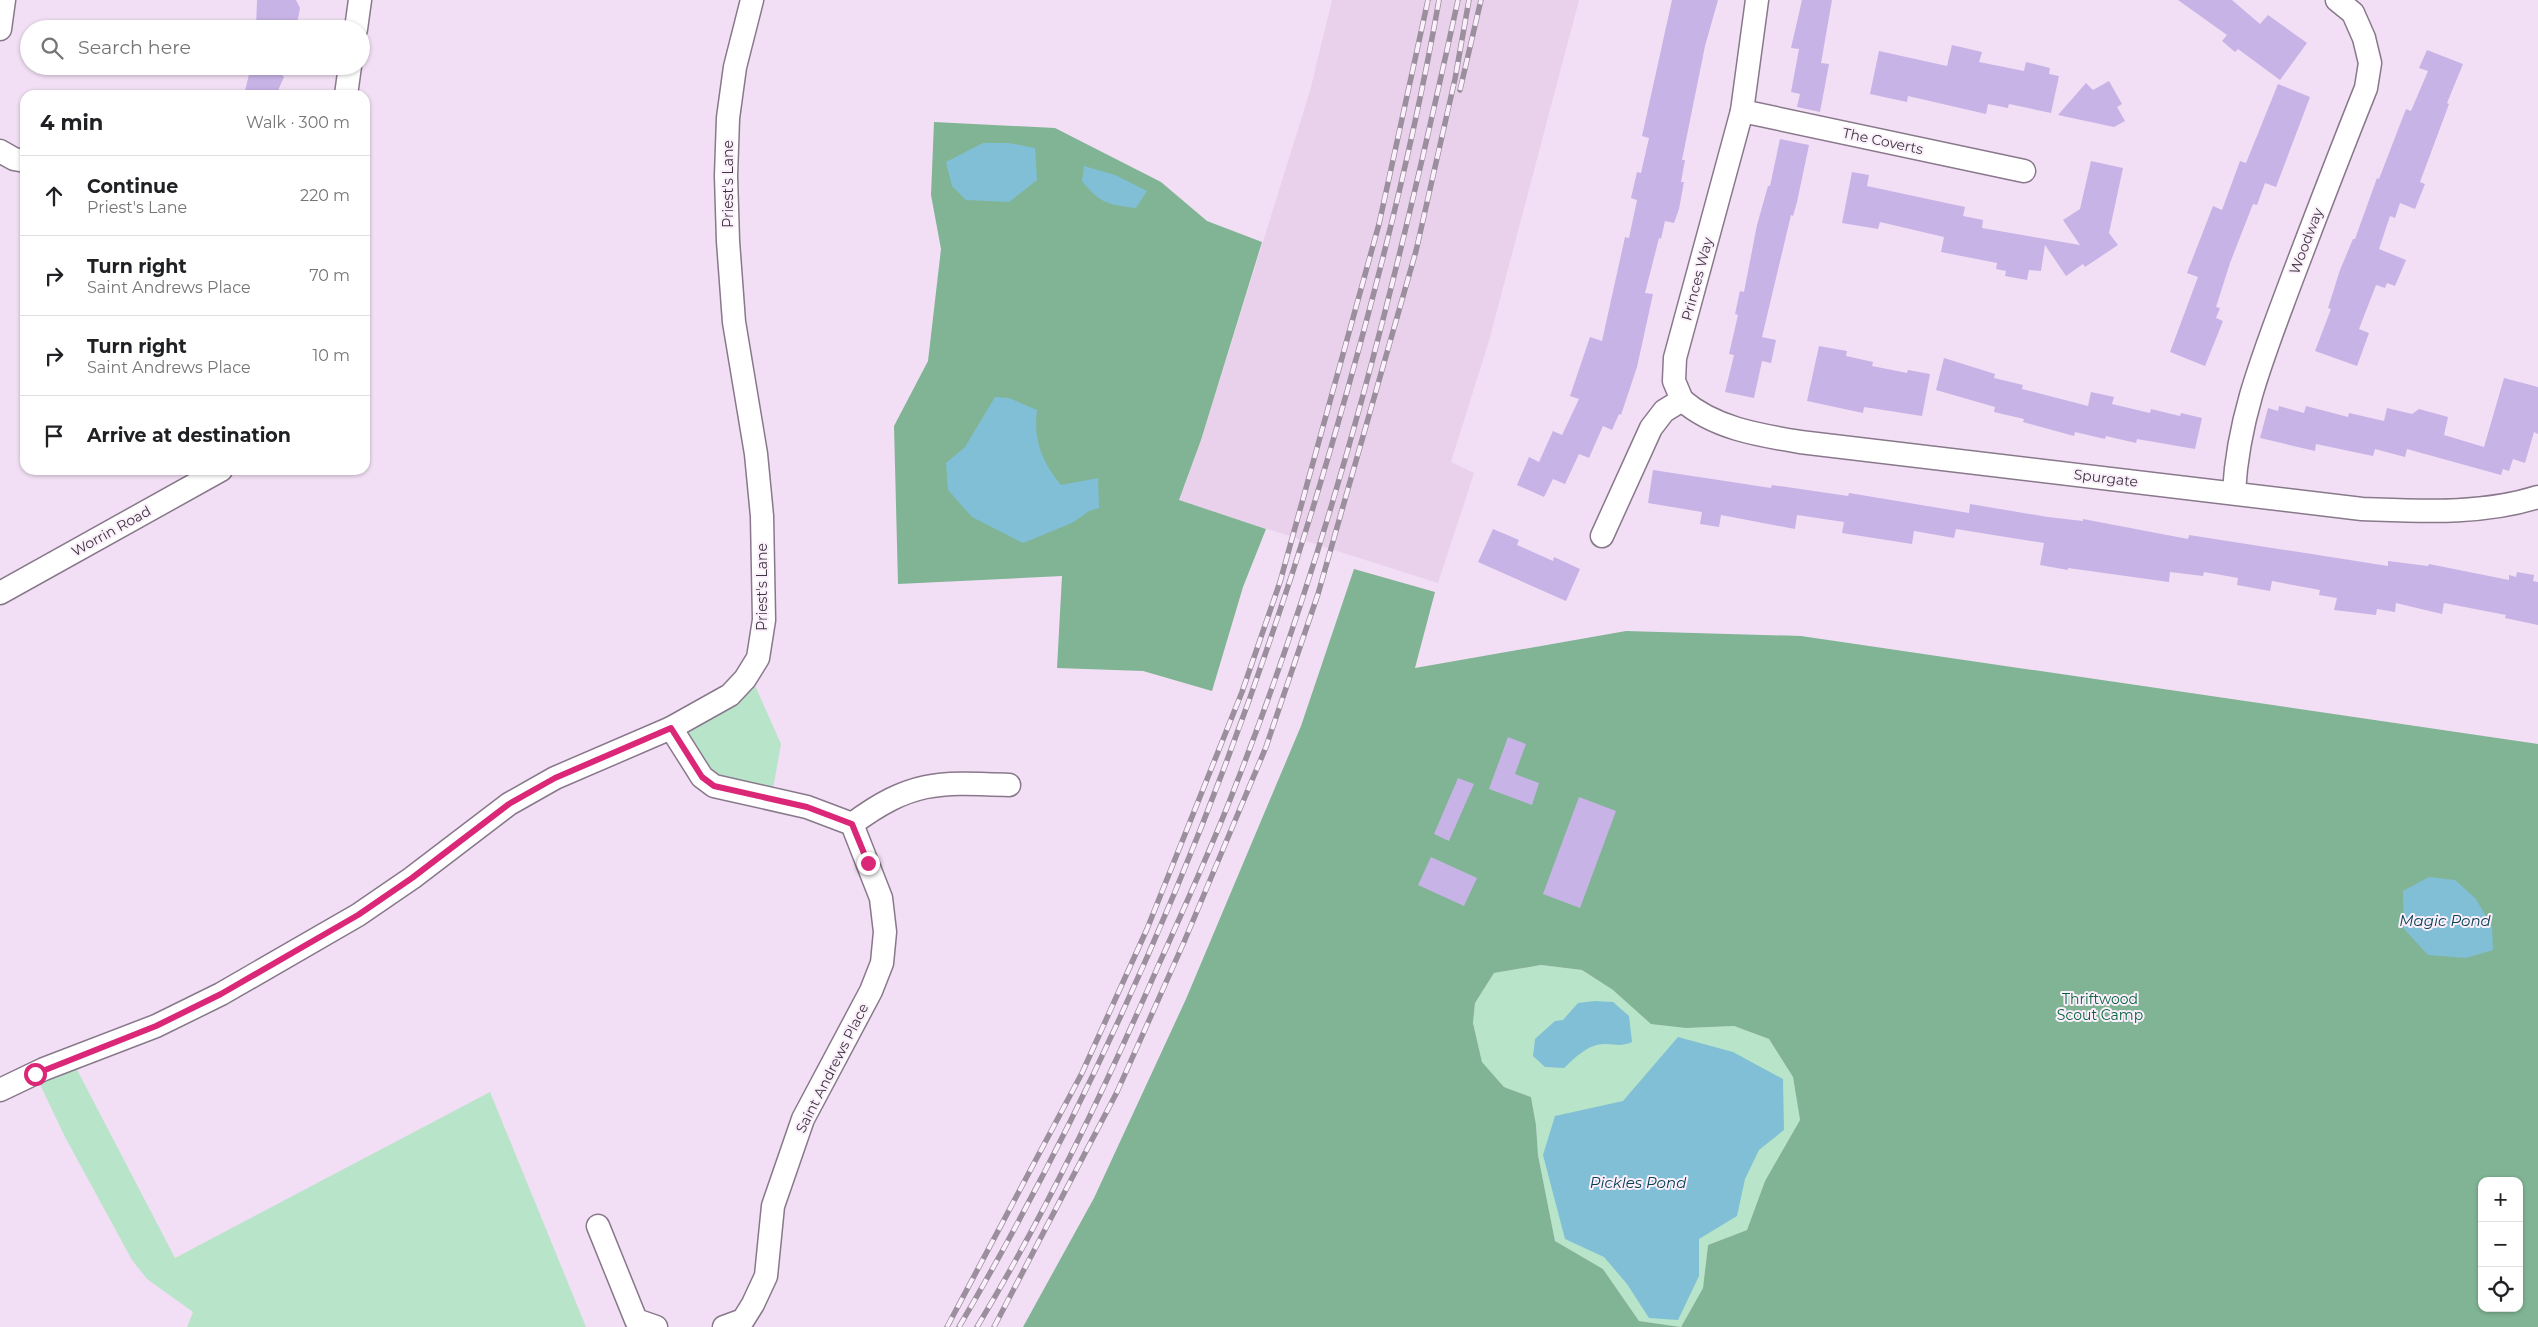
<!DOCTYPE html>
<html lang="en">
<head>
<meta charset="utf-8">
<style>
	body { margin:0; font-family:Montserrat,sans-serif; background:#f6f6f6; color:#202124 }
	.controls { position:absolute; right:15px; bottom:15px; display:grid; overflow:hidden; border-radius:10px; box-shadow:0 1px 4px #0004 }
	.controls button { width:45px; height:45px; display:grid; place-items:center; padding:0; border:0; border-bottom:1px solid #e0e0e0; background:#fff; color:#202124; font:25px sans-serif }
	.stop { position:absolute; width:15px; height:15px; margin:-11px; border:4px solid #db2777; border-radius:50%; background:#fff }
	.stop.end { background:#db2777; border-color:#fff; box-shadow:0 1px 5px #0008 }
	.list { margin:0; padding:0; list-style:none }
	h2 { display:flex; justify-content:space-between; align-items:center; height:65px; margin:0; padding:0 20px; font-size:21px }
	h2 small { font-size:16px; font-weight:400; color:#757577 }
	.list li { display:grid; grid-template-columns:32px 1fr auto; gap:15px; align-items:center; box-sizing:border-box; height:80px; padding:0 20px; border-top:1px solid #e0e0e0 }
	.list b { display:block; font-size:19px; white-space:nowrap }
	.list p { margin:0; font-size:16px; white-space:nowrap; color:#757577 }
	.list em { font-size:16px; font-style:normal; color:#757577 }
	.icon { flex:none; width:28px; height:28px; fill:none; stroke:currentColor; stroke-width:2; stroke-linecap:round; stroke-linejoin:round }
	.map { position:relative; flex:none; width:2538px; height:1327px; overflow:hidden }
	.search { position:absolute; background:#fff; box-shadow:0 1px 4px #0004; left:20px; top:20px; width:350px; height:55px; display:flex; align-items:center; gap:12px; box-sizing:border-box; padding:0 18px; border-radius:28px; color:#757577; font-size:19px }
	.panel { position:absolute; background:#fff; box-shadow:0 1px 4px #0004; left:20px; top:90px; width:350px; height:385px; border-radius:15px }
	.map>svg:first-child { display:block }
	.built { fill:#e9d1eb }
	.green { fill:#b8e4c9 }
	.forest { fill:#80b494; fill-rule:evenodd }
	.water { fill:#81bfd7 }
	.building { fill:#c7b3e5 }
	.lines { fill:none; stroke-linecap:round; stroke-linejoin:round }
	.street-casing { stroke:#89788b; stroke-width:25 }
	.street { stroke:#fff; stroke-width:22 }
	.rail-casing { stroke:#9b8e9d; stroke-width:5.5 }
	.rail { stroke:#fbeffc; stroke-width:4; stroke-dasharray:11; stroke-linecap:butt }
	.route { stroke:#db2777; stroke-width:6 }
	.labels { text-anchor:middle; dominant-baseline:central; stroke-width:4; stroke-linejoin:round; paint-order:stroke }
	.street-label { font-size:14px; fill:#3e373f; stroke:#fbeffc }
	.park-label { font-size:14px; fill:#07643d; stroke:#fbeffc }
	.water-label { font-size:15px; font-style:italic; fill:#074051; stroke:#fbeffc }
</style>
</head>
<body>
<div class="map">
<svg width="2538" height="1327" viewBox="0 0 2538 1327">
	<rect width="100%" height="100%" fill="#f2dff5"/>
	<path class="built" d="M1332,0H1579L1489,341L1451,462L1474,473L1438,583L1179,501L1201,440L1310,91Z"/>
	<g class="green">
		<path d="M753,681L781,744L771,800L731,792L671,728Z"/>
		<path d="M1541,965L1582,970L1613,990L1686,1028L1734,1026L1769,1039L1793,1077L1800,1120L1765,1181L1747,1230L1708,1245L1703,1288L1681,1327L1639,1321L1603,1269L1555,1241L1538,1155L1536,1125L1531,1097L1504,1087L1482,1062L1473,1023L1475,1003L1494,973Z"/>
		<path d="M72,1060L175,1258L490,1092L586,1327H187L193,1312L147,1279L132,1260L65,1137L35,1074Z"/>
	</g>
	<g class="forest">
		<path d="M934,122L1055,128L1161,182L1207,221L1262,242L1201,440L1179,500L1266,529L1243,587L1212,691L1143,671L1057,668L1062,576L898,584L894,426L928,361L941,249L931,195Z"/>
		<path d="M1354,569L1435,592L1415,668L1626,631L1801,636L2538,744V1327H1023L1094,1198L1186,999L1301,726ZM1541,965L1582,970L1613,990L1651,1024L1686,1028L1734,1026L1769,1039L1793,1077L1800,1120L1765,1181L1747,1230L1708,1245L1703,1288L1681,1327L1639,1321L1603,1269L1555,1241L1538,1155L1536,1125L1531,1097L1504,1087L1482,1062L1473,1023L1475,1003L1494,973ZM2482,1181H2519V1308H2482Z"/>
	</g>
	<g class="water">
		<path d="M983,143H1009L1035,148L1037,180L1009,202L966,200L952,186L946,162Z"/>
		<path d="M1084,166L1115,175L1147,191L1136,208C1109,205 1099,203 1082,181Z"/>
		<path d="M995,397L1009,398L1037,410C1033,440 1042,462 1061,485L1098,478L1099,508L1089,511L1072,523L1023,543L972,517L948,490L946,463L965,447Z"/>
		<path d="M2429,877L2455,880L2476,899L2492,927L2493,950L2466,958L2428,955L2404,929L2403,891Z"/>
		<path d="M1595,1001L1613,1002L1629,1016L1632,1042C1620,1047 1617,1044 1605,1044C1588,1044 1576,1057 1564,1068L1545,1067L1533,1056L1535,1039L1555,1021L1563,1020L1578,1003Z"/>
		<path d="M1678,1037L1733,1052L1783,1079L1784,1130L1759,1150L1745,1179L1737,1216L1699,1239V1276L1678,1320L1649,1318L1627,1284L1604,1257L1565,1239L1543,1155L1555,1116L1623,1101Z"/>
	</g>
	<g class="building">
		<path d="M257,0H296L300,8L296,29H256Z"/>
		<path d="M1672,0H1718L1705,46L1682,160H1685L1681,182H1684L1679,209L1674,223L1665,221L1661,239L1659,238L1645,293L1653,294L1637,367L1621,415L1619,414L1612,430L1603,426L1589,458L1579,454L1565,484L1553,479L1544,497L1517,485L1529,457L1539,462L1553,431L1562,435L1579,399L1570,396L1590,337L1602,341L1625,237L1629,238L1637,200L1631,198L1637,172L1641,173L1649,138L1642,136Z"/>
		<path d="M1802,0H1832L1821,63L1829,64L1820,112L1797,107L1800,94L1791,92L1799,49L1791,48Z"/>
		<path d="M2178,0H2232L2260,24L2268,15L2307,43L2280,80L2238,49L2235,52L2222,41L2227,35Z"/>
		<path d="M1952,45L1982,52L1979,62L2024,71L2026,62L2050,68L2049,74L2059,76L2051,113L2009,104L2008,108L1988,104L1986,114L1908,96L1907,102L1870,94L1879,51L1947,66Z"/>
		<path d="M2427,50L2463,64L2447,103L2449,104L2420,182L2425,184L2415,209L2400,203L2395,218L2390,216L2379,249L2406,260L2395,286L2387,283L2385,288L2376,285L2359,329L2369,333L2357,366L2315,351L2331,309L2328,308L2340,270L2353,239H2355L2377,178L2379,179L2406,109L2411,111L2428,71L2419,68Z"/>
		<path d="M251,66H282V75L284,77L276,95H244Z"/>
		<path d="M2109,81L2122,104L2117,107L2125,121L2114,127L2058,115L2086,83L2093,90Z"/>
		<path d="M2278,84L2310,97L2276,187L2265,183L2257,205L2253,204L2230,263L2216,307L2220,308L2216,318L2223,321L2205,366L2170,352L2198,277L2187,273L2213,206L2222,210L2240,161L2246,163Z"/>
		<path d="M1780,139L1809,145L1797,202L1793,216L1791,215L1762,337L1776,340L1771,363L1762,361L1754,398L1725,392L1734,355L1729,354L1738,315L1735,314L1740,291L1744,292L1757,225L1768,186H1770Z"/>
		<path d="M2091,161L2123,168L2109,233L2118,245L2085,267L2083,264L2066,276L2045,245L2041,271L2029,270L2027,280L2005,276L2006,271L1996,269L1997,263L1941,252L1944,237L1880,222L1878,229L1842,223L1852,172L1869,175L1867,186L1965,207L1963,216L1983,220L1982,228L2080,245L2063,220L2080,209Z"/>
		<path d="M1819,346L1847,351L1846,356L1873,362L1872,366L1907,373L1908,370L1930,374L1922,416L1864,407L1863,413L1807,401Z"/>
		<path d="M1944,358L1995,374L1994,378L2023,385L2022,389L2088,406L2091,392L2114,397L2112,404L2150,413L2151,409L2180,416L2181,413L2202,418L2195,449L2137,439L2136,443L2106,436L2105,439L2075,432L2074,436L2023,422L2024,419L1994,412L1995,407L1936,390Z"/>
		<path d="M2504,378L2538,387V434L2534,432L2525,463L2513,459L2509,471L2503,469L2501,475L2407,449L2405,457L2375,449L2373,456L2316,444L2315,451L2260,438L2268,408L2278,411L2279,406L2304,413L2306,406L2348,417L2349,413L2384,421L2387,408L2412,414L2419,409L2448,417L2444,435L2484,447Z"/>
		<path d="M1653,470L1771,488L1772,485L1848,496L1849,493L1969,513L1970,504L2048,517L2083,521V519L2188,539L2189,535L2388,566V561L2428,566L2429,564L2509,580V575L2516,577L2517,572L2534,575L2533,581L2538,582V625L2505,618L2506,615L2444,603L2442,614L2396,603L2395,612L2377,609L2376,615L2334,610L2337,598L2319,595L2320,590L2272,581L2270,591L2237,585L2238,578L2204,572L2203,576L2170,572L2169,582L2068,568V570L2040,565L2044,543L1956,529L1954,538L1914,531L1912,544L1842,533L1844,522L1797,515L1795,529L1721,515L1719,527L1700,524L1702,512L1648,503Z"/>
		<path d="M1493,529L1519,540L1517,545L1553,561L1554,557L1580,569L1566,601L1478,562Z"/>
		<path d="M1508,737L1526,744L1515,774L1539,783L1532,805L1489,789Z"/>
		<path d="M1458,778L1474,784L1449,841L1434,834Z"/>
		<path d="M1579,797L1616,811L1580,908L1543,894Z"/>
		<path d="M1431,857L1477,878L1464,906L1418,885Z"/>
	</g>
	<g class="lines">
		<defs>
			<g id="street">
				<path d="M0,29L4,0"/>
				<path d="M356,29L360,0"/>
				<path d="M346,95L350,66"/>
				<path d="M1742,111L2024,171"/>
				<path d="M0,151L14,159L25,161"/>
				<path d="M1682,400C1714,428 1758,435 1800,442L2362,509C2420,511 2482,515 2538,497"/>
				<path d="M2234,492C2238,417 2264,354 2290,284C2315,218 2340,153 2366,88L2370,63L2364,38L2353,13L2337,0"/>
				<path d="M1602,536L1651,428L1664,411L1682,400L1674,381L1675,358L1742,111L1757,0"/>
				<path d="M0,593L221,470"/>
				<path d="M671,728L702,777L714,786L807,807L852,824L881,898L885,932L882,963L871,991L803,1119L773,1206L766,1276L753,1304L743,1320L724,1327"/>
				<path d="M852,824C912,780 938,782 1009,785"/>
				<path d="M0,1090L44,1069L156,1026L221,994L358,915L412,878L509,804L555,778L671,728L730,695L745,679L758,658L764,620L762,516L756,454L734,322L728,241L726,176L728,118L735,67L752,0"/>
				<path d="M598,1226L636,1320L656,1327"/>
			</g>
		</defs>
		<use href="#street" class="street-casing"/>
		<use href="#street" class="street"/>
		<defs>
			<g id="rail">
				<path d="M1460,90L1481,0"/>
				<path d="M947,1327L1082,1073L1147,929L1242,692L1280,582L1379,224L1428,0"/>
				<path d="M959,1327C1131,1034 1257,715 1348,388C1384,260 1416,131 1439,0"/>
				<path d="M977,1327C1047,1211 1105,1088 1159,964C1185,906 1212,847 1235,787C1335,533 1400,266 1458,0"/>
				<path d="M994,1327L1117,1092L1184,942L1266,747L1318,594L1416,251L1455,79L1469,0"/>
			</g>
		</defs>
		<use href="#rail" class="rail-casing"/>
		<use href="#rail" class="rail"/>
	</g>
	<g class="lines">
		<path class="route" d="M35,1074L156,1026L221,994L358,915L412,878L509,804L555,778L671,728L702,777L714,786L807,807L852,824L868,863"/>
	</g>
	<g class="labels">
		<g class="street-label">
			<text transform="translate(1883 141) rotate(12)">The Coverts</text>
			<text transform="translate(728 184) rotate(-90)">Priest's Lane</text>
			<text transform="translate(2306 241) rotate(-69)">Woodway</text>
			<text transform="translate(1697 279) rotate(-75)">Princes Way</text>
			<text transform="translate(2106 478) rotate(7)">Spurgate</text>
			<text transform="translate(111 531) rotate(-29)">Worrin Road</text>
			<text transform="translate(762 587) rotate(-90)">Priest's Lane</text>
			<text transform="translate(832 1068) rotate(-63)">Saint Andrews Place</text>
		</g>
		<g class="park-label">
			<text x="2100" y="999">Thriftwood<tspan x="2100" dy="16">Scout Camp</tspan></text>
		</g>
		<g class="water-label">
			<text x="2445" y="920">Magic Pond</text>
			<text x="1638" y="1182">Pickles Pond</text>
		</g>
	</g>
</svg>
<div class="controls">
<button>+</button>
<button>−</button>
<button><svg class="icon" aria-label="locate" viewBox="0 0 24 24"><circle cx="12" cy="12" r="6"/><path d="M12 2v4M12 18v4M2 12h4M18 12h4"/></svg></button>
</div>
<div class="stop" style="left:35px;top:1074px"></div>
<div class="stop end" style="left:868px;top:863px"></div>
<div class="search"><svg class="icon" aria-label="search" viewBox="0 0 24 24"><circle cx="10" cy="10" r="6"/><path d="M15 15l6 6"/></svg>Search here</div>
<section class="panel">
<h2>4 min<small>Walk · 300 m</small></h2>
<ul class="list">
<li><svg class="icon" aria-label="ahead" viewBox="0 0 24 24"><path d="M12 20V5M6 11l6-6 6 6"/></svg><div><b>Continue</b><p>Priest's Lane</p></div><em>220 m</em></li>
<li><svg class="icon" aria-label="right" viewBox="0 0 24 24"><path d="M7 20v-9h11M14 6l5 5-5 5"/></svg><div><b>Turn right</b><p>Saint Andrews Place</p></div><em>70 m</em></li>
<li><svg class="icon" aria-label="right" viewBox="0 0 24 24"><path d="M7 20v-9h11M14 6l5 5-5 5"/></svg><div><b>Turn right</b><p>Saint Andrews Place</p></div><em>10 m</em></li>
<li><svg class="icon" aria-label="arrive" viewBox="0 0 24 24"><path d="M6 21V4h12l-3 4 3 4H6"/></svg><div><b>Arrive at destination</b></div></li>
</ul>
</section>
</div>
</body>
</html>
